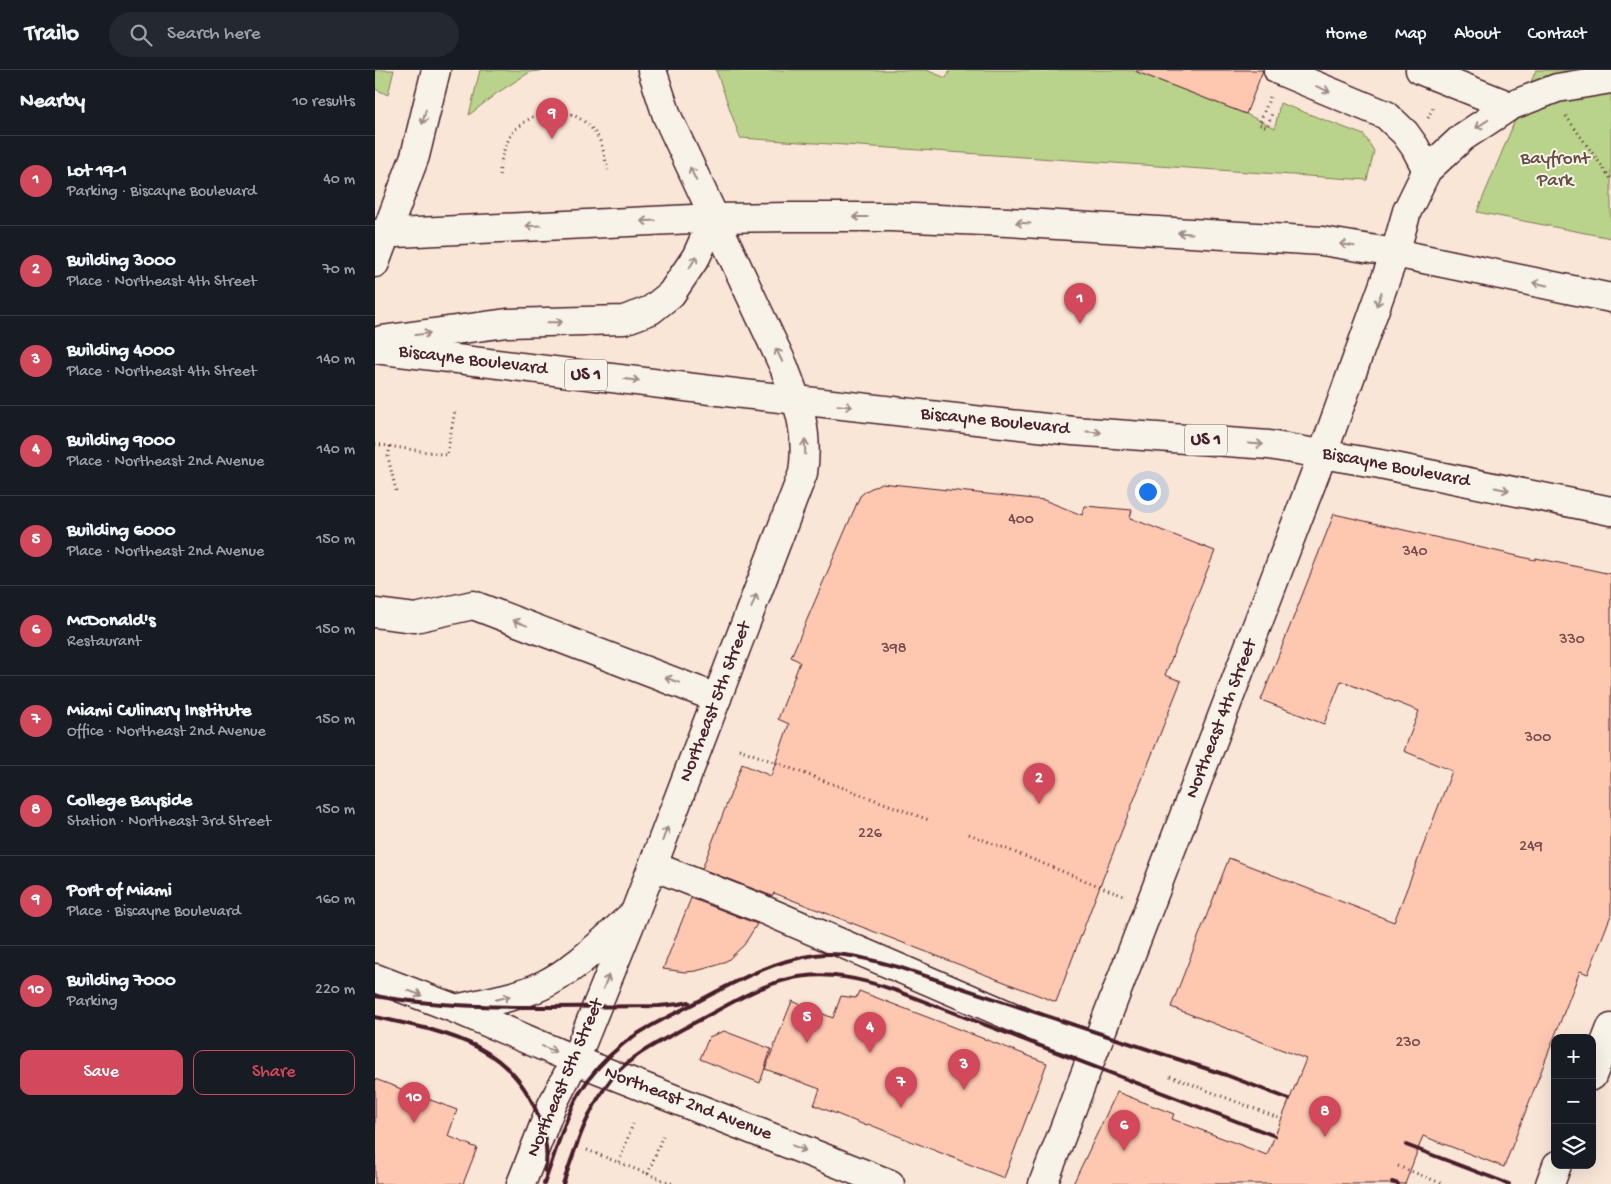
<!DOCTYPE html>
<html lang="en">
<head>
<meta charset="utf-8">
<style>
	body { margin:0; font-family:"Gochi Hand",sans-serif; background:#242831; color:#f1f3f6 }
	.controls { position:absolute; right:15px; bottom:15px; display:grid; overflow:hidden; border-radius:10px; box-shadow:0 5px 20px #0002 }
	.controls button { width:45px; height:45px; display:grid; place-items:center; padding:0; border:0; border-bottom:1px solid #363941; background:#171b24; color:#f1f3f6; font:25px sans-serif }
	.you { position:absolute; left:772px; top:421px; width:18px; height:18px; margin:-12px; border:4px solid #fff; border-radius:50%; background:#1a73e8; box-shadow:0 0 0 8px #1a73e833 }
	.badge { display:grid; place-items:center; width:32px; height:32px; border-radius:50%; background:#d1495b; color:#fff; font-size:16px; font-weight:700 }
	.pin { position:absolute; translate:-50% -41px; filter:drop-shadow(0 1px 2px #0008) }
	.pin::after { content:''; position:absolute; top:26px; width:18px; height:15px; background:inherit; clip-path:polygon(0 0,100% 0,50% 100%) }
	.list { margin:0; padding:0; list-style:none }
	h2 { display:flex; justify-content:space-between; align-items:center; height:65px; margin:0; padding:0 20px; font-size:21px }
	h2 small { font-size:16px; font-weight:400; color:#9ea1a6 }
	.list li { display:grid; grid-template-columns:32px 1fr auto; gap:15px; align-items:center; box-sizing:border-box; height:90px; padding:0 20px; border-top:1px solid #363941 }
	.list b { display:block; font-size:19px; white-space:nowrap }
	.list p { margin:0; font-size:16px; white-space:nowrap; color:#9ea1a6 }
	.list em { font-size:16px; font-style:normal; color:#9ea1a6 }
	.actions { display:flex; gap:10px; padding:15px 20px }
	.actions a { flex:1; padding:11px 0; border:1px solid #d1495b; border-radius:10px; text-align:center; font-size:18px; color:#d1495b }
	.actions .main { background:#d1495b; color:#fff }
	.icon { flex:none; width:28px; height:28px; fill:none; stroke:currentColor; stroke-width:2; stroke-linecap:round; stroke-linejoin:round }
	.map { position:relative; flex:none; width:1236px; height:1114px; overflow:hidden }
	header { display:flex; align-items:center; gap:30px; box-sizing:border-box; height:70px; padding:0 25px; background:#171b24; border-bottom:1px solid #363941 }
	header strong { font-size:24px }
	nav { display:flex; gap:28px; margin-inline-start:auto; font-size:18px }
	.search { width:350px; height:45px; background:#242831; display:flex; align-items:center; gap:12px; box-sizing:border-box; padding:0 18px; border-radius:28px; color:#9ea1a6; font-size:19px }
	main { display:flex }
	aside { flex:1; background:#171b24 }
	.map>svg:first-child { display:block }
	.green { fill:#b9d38a; stroke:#82795a }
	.building { fill:#fdc7b0; stroke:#4a1f2b }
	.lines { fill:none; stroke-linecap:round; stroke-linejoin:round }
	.minor-casing { stroke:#4a1f2b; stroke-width:31 }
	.major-casing { stroke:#4a1f2b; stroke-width:31 }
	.path { stroke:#4a1f2b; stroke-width:3; stroke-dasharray:1 4; stroke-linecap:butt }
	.minor { stroke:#f7f3e8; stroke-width:28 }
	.major { stroke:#f7f3e8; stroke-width:28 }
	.rail { stroke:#4a1f2b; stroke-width:4 }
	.oneway { stroke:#a0898a }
	.labels { text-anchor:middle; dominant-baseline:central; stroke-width:4; stroke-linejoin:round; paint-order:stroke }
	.number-label { font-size:16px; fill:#77494c }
	.shield { fill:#f7f3e8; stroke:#7e5f64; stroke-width:1 }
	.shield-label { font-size:18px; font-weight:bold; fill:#4a1f2b }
	.park-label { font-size:19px; fill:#664c43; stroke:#f7f3e8 }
	.street-label { font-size:19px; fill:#4a1f2b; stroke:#f7f3e8 }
</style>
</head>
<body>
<header>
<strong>Trailo</strong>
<div class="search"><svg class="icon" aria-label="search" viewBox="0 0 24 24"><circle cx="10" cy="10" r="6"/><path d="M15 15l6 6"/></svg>Search here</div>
<nav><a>Home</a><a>Map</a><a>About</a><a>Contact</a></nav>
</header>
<main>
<aside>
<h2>Nearby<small>10 results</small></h2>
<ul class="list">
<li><span class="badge">1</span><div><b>Lot 19-1</b><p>Parking · Biscayne Boulevard</p></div><em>40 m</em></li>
<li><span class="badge">2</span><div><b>Building 3000</b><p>Place · Northeast 4th Street</p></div><em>70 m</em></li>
<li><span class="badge">3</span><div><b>Building 4000</b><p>Place · Northeast 4th Street</p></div><em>140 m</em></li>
<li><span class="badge">4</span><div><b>Building 9000</b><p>Place · Northeast 2nd Avenue</p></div><em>140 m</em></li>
<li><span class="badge">5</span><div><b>Building 6000</b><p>Place · Northeast 2nd Avenue</p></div><em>150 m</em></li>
<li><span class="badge">6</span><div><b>McDonald's</b><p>Restaurant</p></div><em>150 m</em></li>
<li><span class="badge">7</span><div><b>Miami Culinary Institute</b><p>Office · Northeast 2nd Avenue</p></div><em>150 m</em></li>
<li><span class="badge">8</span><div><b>College Bayside</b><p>Station · Northeast 3rd Street</p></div><em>150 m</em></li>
<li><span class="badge">9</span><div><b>Port of Miami</b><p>Place · Biscayne Boulevard</p></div><em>160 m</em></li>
<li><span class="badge">10</span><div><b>Building 7000</b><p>Parking</p></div><em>220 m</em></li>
</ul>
<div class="actions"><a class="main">Save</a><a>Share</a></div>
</aside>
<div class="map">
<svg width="1236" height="1114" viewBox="0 0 1236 1114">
	<rect width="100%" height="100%" fill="#f9e6d7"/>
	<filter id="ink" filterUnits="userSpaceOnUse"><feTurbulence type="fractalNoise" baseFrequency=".02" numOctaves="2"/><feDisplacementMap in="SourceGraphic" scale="10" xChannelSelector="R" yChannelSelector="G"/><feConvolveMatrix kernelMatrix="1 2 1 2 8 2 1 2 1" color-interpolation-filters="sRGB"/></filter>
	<g filter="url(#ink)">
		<g class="green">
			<path d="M0,0H19L13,25L0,19Z"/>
			<path d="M105,0H172L155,2L122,23L94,45Z"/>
			<path d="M341,0H551L571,8L575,0H757L871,44L900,58L905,33L989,65L999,81L992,110L365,68Z"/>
			<path d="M1161,0H1236V168L1102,142Z"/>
		</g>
		<g class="building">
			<path d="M762,0H888L871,44L762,2Z"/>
			<path d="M506,413L669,430L707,445L710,436L757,440L755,448L840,481L790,605L806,611L719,831L681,932L399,823L397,826L327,799L367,694L396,706L414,654L403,649L425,592L416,587L485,426L491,421Z"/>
			<path d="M959,444L1160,490L1161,488L1236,504V845L1213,904L1205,901L1129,1097L1048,1066L1030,1114H698L742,1022L799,1044L797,1049L892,1085L931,989L796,937L854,788L1019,852L1077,701L1029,681L1044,641L966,611L949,654L886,630Z"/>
			<path d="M316,828L382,854L369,875L353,890L343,895L321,901L310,902L288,899Z"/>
			<path d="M484,921L672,993L629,1108L493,1054L492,1056L439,1035L445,1019L390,999L417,931L458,948L466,926L481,928Z"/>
			<path d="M349,961L396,979L385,1013L325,989L334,967Z"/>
			<path d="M0,1009L82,1040L73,1066L102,1078L88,1114H0Z"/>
		</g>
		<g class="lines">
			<defs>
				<g id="minor">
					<path d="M903,0L1011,45L1030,63L1040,77L1052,100"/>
					<path d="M1045,0L1135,36"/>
					<path d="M0,543L40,548L98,535L342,628"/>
					<path d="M278,796L387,839L670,961L720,978"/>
					<path d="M1217,1006L1236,958"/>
					<path d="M668,1114L948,383L1020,183L1032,141L1052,100L1088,67L1135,36L1182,18L1236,9"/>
					<path d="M1175,1114L1182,1095"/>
				</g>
				<g id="major">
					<path d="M0,164L339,148L415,147H515L633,152L947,171L1020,183L1236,228"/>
					<path d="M0,193L40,86L61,0"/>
					<path d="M6,270L132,253L249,250L276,240L296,224L321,187L339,148"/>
					<path d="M0,279L368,324L698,361L894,375L1005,394L1236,441"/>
					<path d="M0,908L81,939L200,990L515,1114"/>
					<path d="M81,939C109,932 140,928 166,916C200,900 227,872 255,847"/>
					<path d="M146,1114L177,1035L200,990L260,842L428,403C434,361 424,336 409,297L292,46L277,0"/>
				</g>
			</defs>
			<use href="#minor" class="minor-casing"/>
			<use href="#major" class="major-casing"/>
			<g class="path">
				<path d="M895,27L884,54L892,57L898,41"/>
				<path d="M1191,46L1236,109"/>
				<path d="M1053,48L1059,35"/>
				<path d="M124,105C126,89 129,74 139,61C141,58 145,56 147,54C172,34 202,38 221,64C228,73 230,90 233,100"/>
				<path d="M0,374L72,385L80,340"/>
				<path d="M15,376L13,387L21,421"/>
				<path d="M364,679L554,750"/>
				<path d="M594,764L749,826"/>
				<path d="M795,1006L906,1049"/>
				<path d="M212,1080L298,1114"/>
				<path d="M244,1092L258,1054"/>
				<path d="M1023,1096L1068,1114"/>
				<path d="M273,1104L288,1065"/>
			</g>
			<use href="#minor" class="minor"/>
			<use href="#major" class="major"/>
			<g class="rail">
				<path d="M0,926C93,942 190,936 284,936L304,934L314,932"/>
				<path d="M0,947C69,962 136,972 164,1048C170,1065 174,1083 170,1101"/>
				<path d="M1031,1075L1134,1114"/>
				<path d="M1017,1112L1023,1114"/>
				<path d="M169,1114C180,1084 189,1050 205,1022C216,1004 232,987 248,974C268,958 292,948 314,936C355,915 394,891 440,885C468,881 496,890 523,897L851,1005L914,1029"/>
				<path d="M188,1114C201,1076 212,1040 237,1008C257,984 288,970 315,955C347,939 379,917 414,909C451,900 488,909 522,921L900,1066"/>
			</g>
		</g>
		<defs><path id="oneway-shaft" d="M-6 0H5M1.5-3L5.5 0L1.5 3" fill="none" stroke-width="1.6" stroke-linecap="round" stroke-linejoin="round" transform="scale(1.25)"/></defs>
		<g class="oneway">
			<use href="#oneway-shaft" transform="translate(948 19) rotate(22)"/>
			<use href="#oneway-shaft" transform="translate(49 47) rotate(104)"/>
			<use href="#oneway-shaft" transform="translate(1107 54) rotate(146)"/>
			<use href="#oneway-shaft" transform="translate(318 104) rotate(-115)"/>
			<use href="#oneway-shaft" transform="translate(485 147) rotate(-180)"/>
			<use href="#oneway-shaft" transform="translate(273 151) rotate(177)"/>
			<use href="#oneway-shaft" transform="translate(648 153) rotate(-176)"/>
			<use href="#oneway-shaft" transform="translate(158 156) rotate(177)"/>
			<use href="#oneway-shaft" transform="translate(810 163) rotate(-177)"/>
			<use href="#oneway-shaft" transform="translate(972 175) rotate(-171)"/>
			<use href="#oneway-shaft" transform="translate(318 192) rotate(-60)"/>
			<use href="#oneway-shaft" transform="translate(1165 214) rotate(-168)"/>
			<use href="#oneway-shaft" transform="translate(1004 229) rotate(110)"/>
			<use href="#oneway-shaft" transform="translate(180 252) rotate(-1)"/>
			<use href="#oneway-shaft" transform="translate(48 264) rotate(-8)"/>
			<use href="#oneway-shaft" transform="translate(404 285) rotate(-115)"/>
			<use href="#oneway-shaft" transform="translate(257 310) rotate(7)"/>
			<use href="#oneway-shaft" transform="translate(470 336) rotate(6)"/>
			<use href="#oneway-shaft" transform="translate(719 362) rotate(4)"/>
			<use href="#oneway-shaft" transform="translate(881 374) rotate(4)"/>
			<use href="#oneway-shaft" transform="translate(430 377) rotate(-92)"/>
			<use href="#oneway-shaft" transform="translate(1127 419) rotate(12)"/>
			<use href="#oneway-shaft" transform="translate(379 531) rotate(-69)"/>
			<use href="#oneway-shaft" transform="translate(145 553) rotate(-159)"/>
			<use href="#oneway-shaft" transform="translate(297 610) rotate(-159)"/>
			<use href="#oneway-shaft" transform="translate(290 764) rotate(-69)"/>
			<use href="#oneway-shaft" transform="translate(231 912) rotate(-68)"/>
			<use href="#oneway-shaft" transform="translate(40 923) rotate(21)"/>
			<use href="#oneway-shaft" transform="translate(128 928) rotate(-14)"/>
			<use href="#oneway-shaft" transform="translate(174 979) rotate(23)"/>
			<use href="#oneway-shaft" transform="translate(424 1078) rotate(21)"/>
		</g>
	</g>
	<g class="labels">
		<g class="number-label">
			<text x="646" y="450">400</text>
			<text x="1040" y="482">340</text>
			<text x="1197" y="570">330</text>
			<text x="519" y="579">398</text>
			<text x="1163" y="668">300</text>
			<text x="495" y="764">226</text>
			<text x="1156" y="777">249</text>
			<text x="1033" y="973">230</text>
		</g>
		<g class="shield">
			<rect x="190" y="289.5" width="42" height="31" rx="4"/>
			<rect x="810" y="354.5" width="42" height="31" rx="4"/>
		</g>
		<g class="shield-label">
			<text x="211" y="305">US 1</text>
			<text x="831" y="370">US 1</text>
		</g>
		<g class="park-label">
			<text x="1180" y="89">Bayfront<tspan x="1180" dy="22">Park</tspan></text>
		</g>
		<g class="street-label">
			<text transform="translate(98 291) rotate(7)">Biscayne Boulevard</text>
			<text transform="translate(620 352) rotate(6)">Biscayne Boulevard</text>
			<text transform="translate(1021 398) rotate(11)">Biscayne Boulevard</text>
			<text transform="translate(341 632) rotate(-69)">Northeast 5th Street</text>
			<text transform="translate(847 649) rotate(-69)">Northeast 4th Street</text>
			<text transform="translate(191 1008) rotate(-67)">Northeast 5th Street</text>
			<text transform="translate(313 1034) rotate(21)">Northeast 2nd Avenue</text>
		</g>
	</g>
</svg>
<div class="controls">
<button>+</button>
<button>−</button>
<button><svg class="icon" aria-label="layers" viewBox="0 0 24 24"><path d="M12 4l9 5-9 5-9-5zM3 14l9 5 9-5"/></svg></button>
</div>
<div class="you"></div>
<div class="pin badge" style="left:705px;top:254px">1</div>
<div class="pin badge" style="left:664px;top:734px">2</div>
<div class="pin badge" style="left:589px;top:1020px">3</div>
<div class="pin badge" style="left:495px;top:983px">4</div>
<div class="pin badge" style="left:432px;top:973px">5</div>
<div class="pin badge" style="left:749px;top:1081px">6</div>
<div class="pin badge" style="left:526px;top:1038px">7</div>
<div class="pin badge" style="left:950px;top:1067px">8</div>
<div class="pin badge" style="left:177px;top:69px">9</div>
<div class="pin badge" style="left:39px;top:1053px">10</div>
</div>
</main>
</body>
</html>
